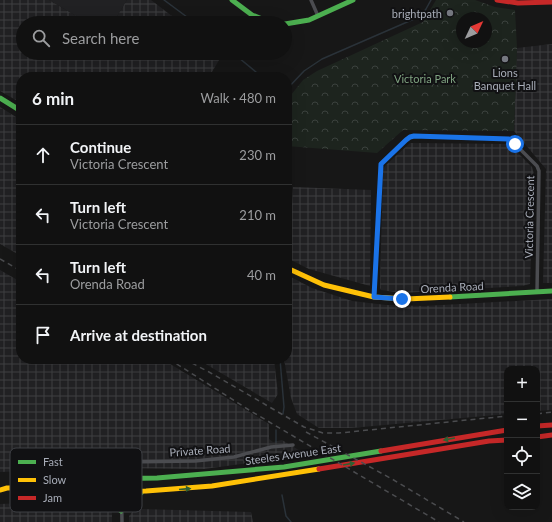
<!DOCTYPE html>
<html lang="en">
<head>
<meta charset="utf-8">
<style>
	body { margin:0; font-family:Lato,sans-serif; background:#1e1f1f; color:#f1f3f6 }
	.controls { position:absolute; right:12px; bottom:12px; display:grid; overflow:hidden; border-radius:8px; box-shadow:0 4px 16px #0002 }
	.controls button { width:36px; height:36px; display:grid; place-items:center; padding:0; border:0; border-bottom:1px solid #303131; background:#111; color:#f1f3f6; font:20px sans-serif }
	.compass { position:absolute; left:456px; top:12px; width:36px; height:36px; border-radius:50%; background:#111; box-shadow:0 4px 16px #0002; rotate:46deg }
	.stop { position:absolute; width:12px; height:12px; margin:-9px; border:3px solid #1a73e8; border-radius:50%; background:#fff }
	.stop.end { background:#1a73e8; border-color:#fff; box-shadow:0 1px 4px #0008 }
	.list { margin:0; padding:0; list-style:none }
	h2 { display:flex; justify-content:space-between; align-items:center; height:52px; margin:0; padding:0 16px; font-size:17px }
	h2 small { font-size:13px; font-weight:400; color:#9c9d9f }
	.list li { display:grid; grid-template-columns:26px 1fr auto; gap:12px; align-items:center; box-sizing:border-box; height:60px; padding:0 16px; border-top:1px solid #303131 }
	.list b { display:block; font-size:15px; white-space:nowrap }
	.list p { margin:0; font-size:13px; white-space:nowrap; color:#9c9d9f }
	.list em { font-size:13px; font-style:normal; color:#9c9d9f }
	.icon { flex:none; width:22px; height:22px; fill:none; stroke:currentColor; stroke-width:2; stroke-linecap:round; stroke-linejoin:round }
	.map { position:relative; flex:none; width:552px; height:522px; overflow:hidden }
	.search { position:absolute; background:#111; box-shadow:0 4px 16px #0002; left:16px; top:16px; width:276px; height:44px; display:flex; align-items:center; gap:10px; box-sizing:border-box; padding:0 14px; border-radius:22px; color:#9c9d9f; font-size:15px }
	.panel { position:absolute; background:#111; box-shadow:0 4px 16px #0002; left:16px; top:72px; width:276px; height:292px; border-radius:16px }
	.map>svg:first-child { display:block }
	.built { fill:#212123 }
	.industrial { fill:url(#industrial-grid) }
	.park { fill:url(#park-crowns); fill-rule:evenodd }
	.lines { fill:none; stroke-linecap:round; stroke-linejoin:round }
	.stream { stroke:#2a3239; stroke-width:1.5 }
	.street { stroke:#4b4c50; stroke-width:3.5 }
	.fast { stroke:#4caf50; stroke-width:5 }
	.slow { stroke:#ffc107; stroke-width:5 }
	.jam { stroke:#c62828; stroke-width:5 }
	.rail { stroke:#4b4c4f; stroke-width:1.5; stroke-dasharray:5 4; stroke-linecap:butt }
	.oneway { fill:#2e6032 }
	.route { stroke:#1a73e8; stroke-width:5 }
	.poi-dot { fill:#757880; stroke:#111113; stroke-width:1.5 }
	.labels { text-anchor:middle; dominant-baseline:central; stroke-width:4; stroke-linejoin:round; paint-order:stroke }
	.poi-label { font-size:11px; fill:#a8adb8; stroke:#111113; text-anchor:end }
	.park-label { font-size:11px; fill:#7fa381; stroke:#111113 }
	.street-label { font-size:11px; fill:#a8adb8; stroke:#111113 }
	.key { fill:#111113; stroke:#3e4045; stroke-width:1 }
	.key-label { font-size:11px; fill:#a8adb8 }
</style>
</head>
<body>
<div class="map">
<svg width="552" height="522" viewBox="0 0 552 522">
	<defs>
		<pattern id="industrial-grid" width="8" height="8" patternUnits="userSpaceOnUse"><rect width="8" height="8" fill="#212123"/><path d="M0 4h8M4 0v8" fill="none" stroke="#3e3f41"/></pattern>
		<pattern id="park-crowns" width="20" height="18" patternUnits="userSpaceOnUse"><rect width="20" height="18" fill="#1d241e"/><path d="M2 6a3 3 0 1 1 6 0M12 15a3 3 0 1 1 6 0" fill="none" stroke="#3b413d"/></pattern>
	</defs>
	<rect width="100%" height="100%" fill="#171717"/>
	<path class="built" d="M49,0H127L113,23H88Z"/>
	<g class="industrial">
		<path d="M0,0H49L88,23H23V53H219L222,55L209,77H21V103L0,91Z"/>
		<path d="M127,0H151L181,23H113Z"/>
		<path d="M552,44V283H543L546,169L514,131L517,48Z"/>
		<path d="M0,107L21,120V256L0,244Z"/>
		<path d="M410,143L508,144L511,146L532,167L534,174L530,284L522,286L402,293L381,290L380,288L383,169L386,165Z"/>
		<path d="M293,187L371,190L370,286L309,269L289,259Z"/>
		<path d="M0,270L21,282V359H162L269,424V439L273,442L282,440L307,455L204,469L110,468L0,472Z"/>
		<path d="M287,275L312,288L352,301L386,305L424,306L552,299V410L537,411V369H507V414L351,428H319L297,414L291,398L284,359H287Z"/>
		<path d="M197,359H274L278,394L272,403Z"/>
		<path d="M101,500L111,508L112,514V522H0V504Z"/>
		<path d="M139,509L251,512L253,522H129V516L133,511Z"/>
	</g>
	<path class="park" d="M436,0H475L495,7L515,10L517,48L514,131L403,130L377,153L287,146V100L303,80L317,71L423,22ZM462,18H486V42H462Z"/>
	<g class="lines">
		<g class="stream">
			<path d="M164,0L195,23"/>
			<path d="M233,53L262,77"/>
			<path d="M287,89L304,71L322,59L421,16L426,9L431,0"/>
			<path d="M280,359L284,407L283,414"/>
			<path d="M276,430V442"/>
			<path d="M282,495L286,516L291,522"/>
		</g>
		<g class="street">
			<path d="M311,0L318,16"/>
			<path d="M374,297L381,164L406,140L410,137L415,136L509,139L512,141L537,166L539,171L537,292"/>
			<path d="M122,522L121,468L125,462L195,461L234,457L271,447L293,445"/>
		</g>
		<g class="fast">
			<path d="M232,0L252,15L272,23"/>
			<path d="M285,24L309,20L353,0"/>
			<path d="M0,98L21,111"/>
			<path d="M450,297L552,291"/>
			<path d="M84,487L92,479L157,478L284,467L381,451"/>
			<path d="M98,492L106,497L121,511L132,498L141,493"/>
		</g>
		<g class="slow">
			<path d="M287,268L324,285L374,297L406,299L450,297"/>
			<path d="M0,490L7,488L84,487L93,492L146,491L212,486L319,469"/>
		</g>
		<g class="jam">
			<path d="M497,0L518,3L552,2"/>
			<path d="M537,426L552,425"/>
			<path d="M537,437L552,435"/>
			<path d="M381,451L507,430"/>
			<path d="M319,469L489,441L507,440"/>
		</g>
		<g class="rail">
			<path d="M0,259L21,271"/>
			<path d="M169,359L249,410L439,522"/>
			<path d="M184,359L209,372L304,427L323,433H339L507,416"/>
			<path d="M537,414L552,412"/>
			<path d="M306,432L392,479L464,522"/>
		</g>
	</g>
	<defs><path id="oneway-solid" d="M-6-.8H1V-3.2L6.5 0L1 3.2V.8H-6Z"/></defs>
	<g class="oneway">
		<use href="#oneway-solid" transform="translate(449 439) rotate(170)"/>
		<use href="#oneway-solid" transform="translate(349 464) rotate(-10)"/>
		<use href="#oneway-solid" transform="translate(185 489) rotate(-5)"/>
	</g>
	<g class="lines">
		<path class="route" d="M402,299L374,297L381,164L406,140L410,137L414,136L509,139L515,144"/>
	</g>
	<g class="poi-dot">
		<circle cx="450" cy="13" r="4"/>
		<circle cx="505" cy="59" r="4"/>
	</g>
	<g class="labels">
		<g class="poi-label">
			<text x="442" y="13">brightpath</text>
			<text x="505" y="72" text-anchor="middle">Lions<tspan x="505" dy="13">Banquet Hall</tspan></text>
		</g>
		<g class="park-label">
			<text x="425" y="78">Victoria Park</text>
		</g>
		<g class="street-label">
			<text transform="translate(529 217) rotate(-89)">Victoria Crescent</text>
			<text transform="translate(452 287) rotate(-3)">Orenda Road</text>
			<text transform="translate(200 450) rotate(-4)">Private Road</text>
			<text transform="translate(293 454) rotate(-8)">Steeles Avenue East</text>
		</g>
	</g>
	<rect x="10" y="448" width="132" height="64" rx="6" class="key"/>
	<rect x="18" y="460" width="18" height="4" fill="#4caf50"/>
	<rect x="18" y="478" width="18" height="4" fill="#ffc107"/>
	<rect x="18" y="496" width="18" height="4" fill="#c62828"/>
	<g class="key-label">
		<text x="43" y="466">Fast</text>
		<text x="43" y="484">Slow</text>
		<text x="43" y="502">Jam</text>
	</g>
</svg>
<div class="controls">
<button>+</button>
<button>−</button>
<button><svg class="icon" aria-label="locate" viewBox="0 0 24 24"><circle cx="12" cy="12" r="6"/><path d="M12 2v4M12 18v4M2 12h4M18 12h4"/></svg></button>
<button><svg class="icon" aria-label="layers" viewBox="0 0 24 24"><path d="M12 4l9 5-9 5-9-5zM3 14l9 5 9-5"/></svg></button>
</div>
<svg class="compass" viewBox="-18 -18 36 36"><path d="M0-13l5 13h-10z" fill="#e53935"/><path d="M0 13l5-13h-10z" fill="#9c9d9f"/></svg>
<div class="stop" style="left:515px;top:144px"></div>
<div class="stop end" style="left:402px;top:299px"></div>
<div class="search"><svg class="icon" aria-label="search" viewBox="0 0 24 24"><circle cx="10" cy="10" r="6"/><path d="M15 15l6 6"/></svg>Search here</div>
<section class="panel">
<h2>6 min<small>Walk · 480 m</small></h2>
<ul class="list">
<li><svg class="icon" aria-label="ahead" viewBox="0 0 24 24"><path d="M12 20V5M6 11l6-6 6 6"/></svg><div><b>Continue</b><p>Victoria Crescent</p></div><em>230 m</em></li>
<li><svg class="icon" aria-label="left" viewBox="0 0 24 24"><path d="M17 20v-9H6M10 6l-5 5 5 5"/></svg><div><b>Turn left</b><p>Victoria Crescent</p></div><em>210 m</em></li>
<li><svg class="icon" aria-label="left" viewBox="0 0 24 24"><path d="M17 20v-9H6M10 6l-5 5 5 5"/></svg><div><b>Turn left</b><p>Orenda Road</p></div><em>40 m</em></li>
<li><svg class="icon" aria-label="arrive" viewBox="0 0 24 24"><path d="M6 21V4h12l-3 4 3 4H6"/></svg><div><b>Arrive at destination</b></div></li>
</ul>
</section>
</div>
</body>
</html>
